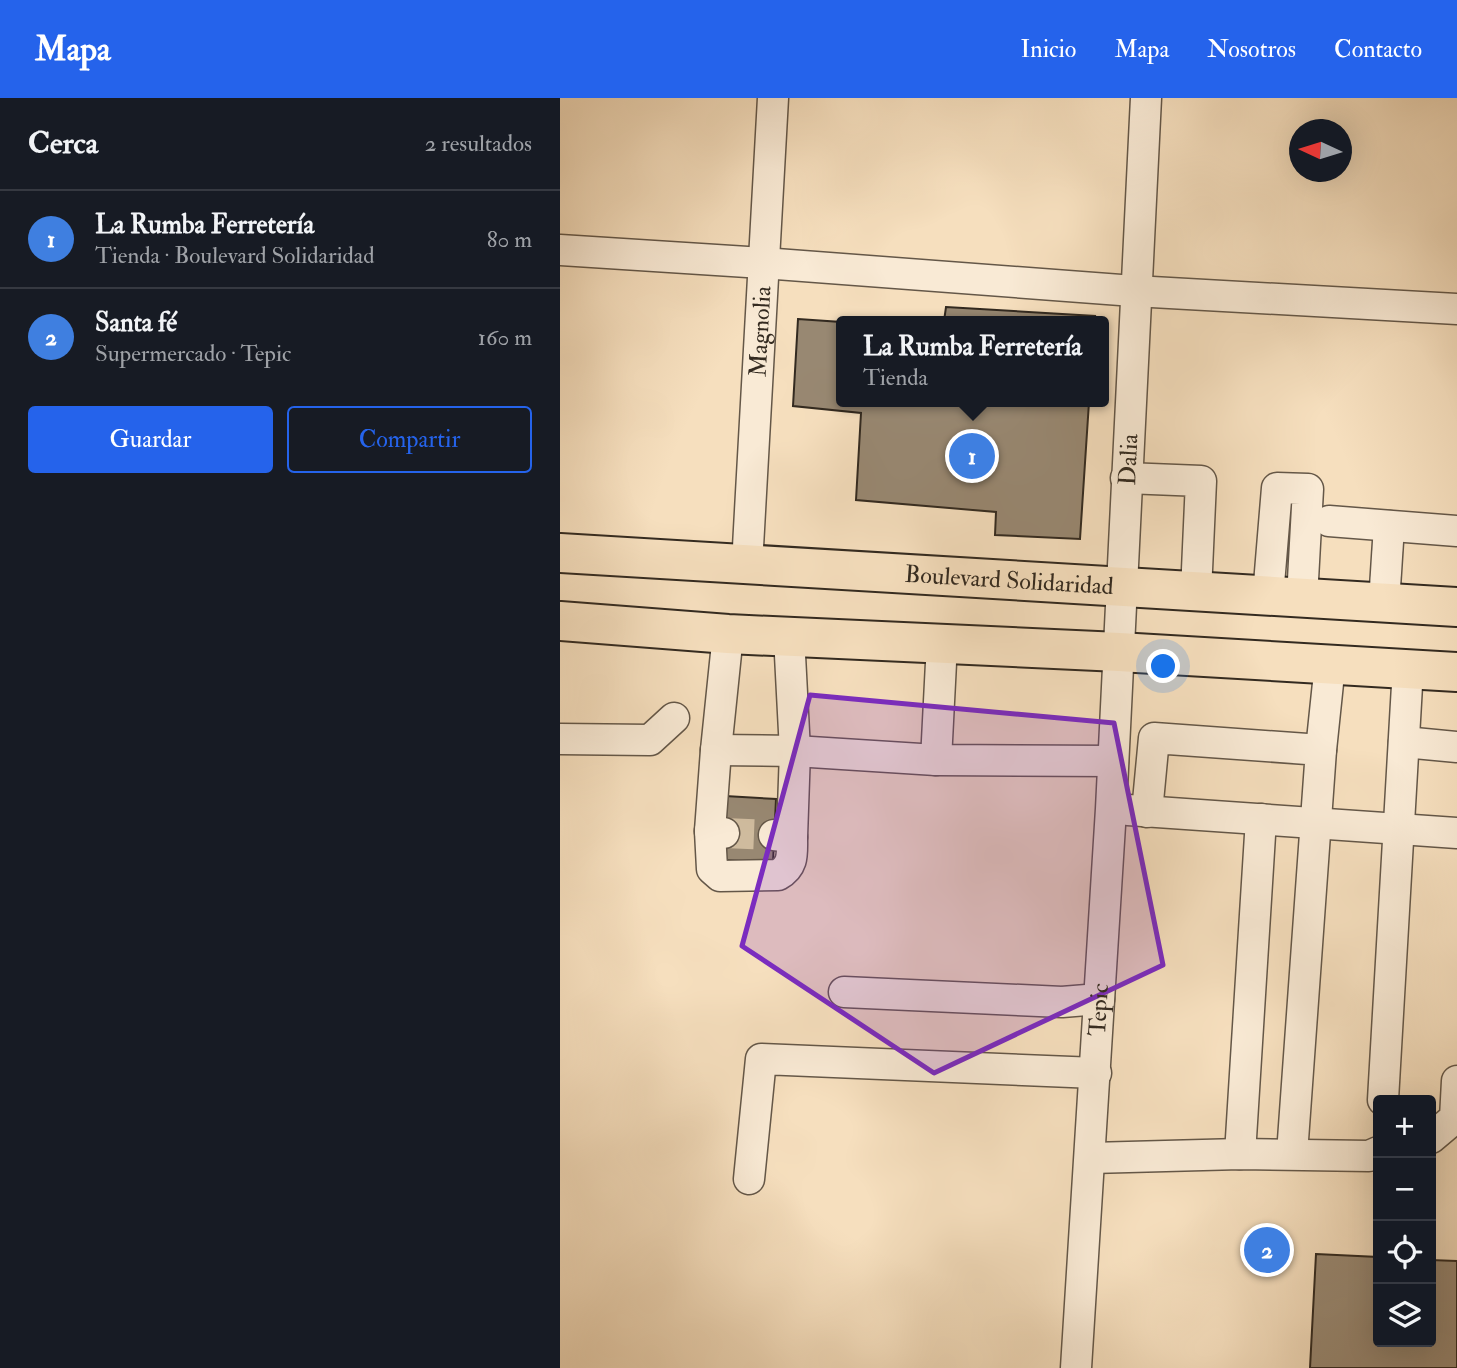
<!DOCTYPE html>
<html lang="es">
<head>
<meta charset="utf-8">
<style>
	body { margin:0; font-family:"IM FELL Double Pica",serif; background:#242831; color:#f1f3f6 }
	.controls { position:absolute; right:21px; bottom:21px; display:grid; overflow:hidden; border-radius:7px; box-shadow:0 7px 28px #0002 }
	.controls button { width:63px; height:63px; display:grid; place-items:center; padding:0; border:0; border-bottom:2px solid #363941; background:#171b24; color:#f1f3f6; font:35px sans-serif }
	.compass { position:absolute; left:729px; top:21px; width:63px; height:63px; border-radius:50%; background:#171b24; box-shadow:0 7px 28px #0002; rotate:274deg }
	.you { position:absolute; left:604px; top:569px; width:24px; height:24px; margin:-18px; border:5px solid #fff; border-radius:50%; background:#1a73e8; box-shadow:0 0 0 10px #1a73e833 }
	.badge { display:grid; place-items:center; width:46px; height:46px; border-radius:50%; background:#2563eb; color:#fff; font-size:23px; font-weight:700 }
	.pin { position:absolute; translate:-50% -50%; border:4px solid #fff; box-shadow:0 2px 7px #0006 }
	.popup { position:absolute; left:276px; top:218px; width:273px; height:91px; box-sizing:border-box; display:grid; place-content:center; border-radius:7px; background:#171b24; filter:drop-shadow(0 2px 5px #0005); font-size:23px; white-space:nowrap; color:#9ea1a6 }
	.popup b { font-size:26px; color:#f1f3f6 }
	.popup::after { content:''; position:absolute; left:50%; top:100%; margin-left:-14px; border:14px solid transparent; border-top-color:#171b24 }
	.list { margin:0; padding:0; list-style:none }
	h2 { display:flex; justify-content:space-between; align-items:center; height:91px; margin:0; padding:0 28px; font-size:30px }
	h2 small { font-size:23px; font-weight:400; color:#9ea1a6 }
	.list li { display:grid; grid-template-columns:46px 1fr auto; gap:21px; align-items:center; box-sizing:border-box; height:98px; padding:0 28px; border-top:2px solid #363941 }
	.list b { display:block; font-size:26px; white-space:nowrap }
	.list p { margin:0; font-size:23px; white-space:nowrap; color:#9ea1a6 }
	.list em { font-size:23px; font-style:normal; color:#9ea1a6 }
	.actions { display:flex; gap:14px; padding:21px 28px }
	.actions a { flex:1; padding:16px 0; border:2px solid #2563eb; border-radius:7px; text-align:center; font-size:24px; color:#2563eb }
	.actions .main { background:#2563eb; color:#fff }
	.icon { flex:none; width:38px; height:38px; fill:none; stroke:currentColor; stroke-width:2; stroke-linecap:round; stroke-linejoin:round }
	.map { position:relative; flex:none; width:897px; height:1270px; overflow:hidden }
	header { display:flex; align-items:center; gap:42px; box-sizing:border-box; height:98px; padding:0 35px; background:#2563eb; color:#fff }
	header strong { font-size:33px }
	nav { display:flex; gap:38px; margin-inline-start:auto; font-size:24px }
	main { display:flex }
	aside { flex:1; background:#171b24 }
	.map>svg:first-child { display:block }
	.building { fill:#988872; stroke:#332a20; stroke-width:2 }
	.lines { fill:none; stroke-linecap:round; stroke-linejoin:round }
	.minor-tunnel { stroke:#cfbb9e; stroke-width:30; stroke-dasharray:30 15; stroke-linecap:butt }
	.minor-casing { stroke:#645748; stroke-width:33 }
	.major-casing { stroke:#332a20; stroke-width:42 }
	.minor { stroke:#f9ead5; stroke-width:30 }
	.major { stroke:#f6dfbe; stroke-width:38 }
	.marked { fill:#7b2cbf; fill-opacity:0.2; stroke:#7b2cbf; stroke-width:5; stroke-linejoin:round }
	.labels { text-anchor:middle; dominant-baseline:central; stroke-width:5; stroke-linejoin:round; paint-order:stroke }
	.street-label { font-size:24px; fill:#332a20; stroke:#f9ead5 }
</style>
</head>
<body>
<header>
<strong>Mapa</strong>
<nav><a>Inicio</a><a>Mapa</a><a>Nosotros</a><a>Contacto</a></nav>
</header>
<main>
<aside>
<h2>Cerca<small>2 resultados</small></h2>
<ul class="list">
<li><span class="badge" style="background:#3f7fe0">1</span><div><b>La Rumba Ferretería</b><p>Tienda · Boulevard Solidaridad</p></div><em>80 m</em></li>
<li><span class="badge" style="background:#3f7fe0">2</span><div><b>Santa fé</b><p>Supermercado · Tepic</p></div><em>160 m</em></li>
</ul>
<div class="actions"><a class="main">Guardar</a><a>Compartir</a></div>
</aside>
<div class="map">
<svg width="897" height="1270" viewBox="0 0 897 1270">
	<rect width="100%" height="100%" fill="#f6dfbe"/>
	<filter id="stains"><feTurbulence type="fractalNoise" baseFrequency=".00286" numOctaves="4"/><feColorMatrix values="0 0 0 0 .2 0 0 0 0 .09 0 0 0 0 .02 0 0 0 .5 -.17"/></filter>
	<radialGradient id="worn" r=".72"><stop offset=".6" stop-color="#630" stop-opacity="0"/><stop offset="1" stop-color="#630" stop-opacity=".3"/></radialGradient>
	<g class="building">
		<path d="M386,209L535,218L534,223H384Z"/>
		<path d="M238,221L281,224V304H529L520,441L435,437L436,414L296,402L301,315L233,308Z"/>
		<path d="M165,698L216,701L213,765L162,762Z"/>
		<path d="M756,1156L818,1159V1244H871V1162L897,1163V1270H750Z"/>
	</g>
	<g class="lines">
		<path class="minor-tunnel" d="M164,735L214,737"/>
		<defs>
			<g id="minor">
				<path d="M0,152L203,165L574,193L897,211"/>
				<path d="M566,380L641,383L636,494"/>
				<path d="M769,423L897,433"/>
				<path id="s1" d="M187,467L213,0"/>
				<path d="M708,498L717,390L748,391L742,500"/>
				<path d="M824,505L829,428"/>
				<path d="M0,641L90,642L114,620"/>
				<path d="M844,644L897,649"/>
				<path d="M156,652L235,653L376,662L553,663"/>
				<path d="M761,652L770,566"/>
				<path d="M376,662L382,545"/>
				<path d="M568,712L897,735"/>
				<path d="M587,714L594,640L761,652L732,1056"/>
				<path d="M150,733L152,771L160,778L218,777C234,768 232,756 232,739"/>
				<path d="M164,735L150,733L156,652L168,536"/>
				<path d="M214,737L232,739L235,653L229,538"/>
				<path d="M284,894L502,904L539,901"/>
				<path d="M823,1002L848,570"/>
				<path d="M871,1040L895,1020L897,983"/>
				<path d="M680,1056L701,721"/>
				<path d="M531,1060L680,1056L809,1058L818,1054"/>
				<path d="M189,1081L201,961L536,975"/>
				<path id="s2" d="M516,1270L551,711L586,0"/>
			</g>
			<g id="major">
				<path id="s3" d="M0,455L897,509"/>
				<path d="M0,523L168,536L559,554L897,574"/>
			</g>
		</defs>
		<use href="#minor" class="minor-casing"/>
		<use href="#major" class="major-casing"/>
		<use href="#minor" class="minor"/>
		<use href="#major" class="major"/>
	</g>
	<path class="marked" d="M250,597L554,625L603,867L374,975L182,848Z"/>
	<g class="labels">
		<g class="street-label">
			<text stroke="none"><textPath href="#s1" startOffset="234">Magnolia</textPath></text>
			<text stroke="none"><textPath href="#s2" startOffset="910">Dalia</textPath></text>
			<text stroke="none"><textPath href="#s3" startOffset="450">Boulevard Solidaridad</textPath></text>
			<text stroke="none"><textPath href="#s2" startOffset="359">Tepic</textPath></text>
		</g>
	</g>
	<rect width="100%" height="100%" filter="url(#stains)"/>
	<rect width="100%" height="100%" fill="url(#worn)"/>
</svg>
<div class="controls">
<button>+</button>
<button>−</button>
<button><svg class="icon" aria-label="locate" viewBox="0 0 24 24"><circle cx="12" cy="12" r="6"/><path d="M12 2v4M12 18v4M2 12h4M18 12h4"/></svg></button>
<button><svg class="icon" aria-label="layers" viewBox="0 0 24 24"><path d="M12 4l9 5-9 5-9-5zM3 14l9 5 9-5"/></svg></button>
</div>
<svg class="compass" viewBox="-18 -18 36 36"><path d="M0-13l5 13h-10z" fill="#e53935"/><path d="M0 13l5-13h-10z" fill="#9ea1a6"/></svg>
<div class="you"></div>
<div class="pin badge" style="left:412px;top:358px;background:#3f7fe0">1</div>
<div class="popup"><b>La Rumba Ferretería</b>Tienda</div>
<div class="pin badge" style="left:707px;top:1152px;background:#3f7fe0">2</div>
</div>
</main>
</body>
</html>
